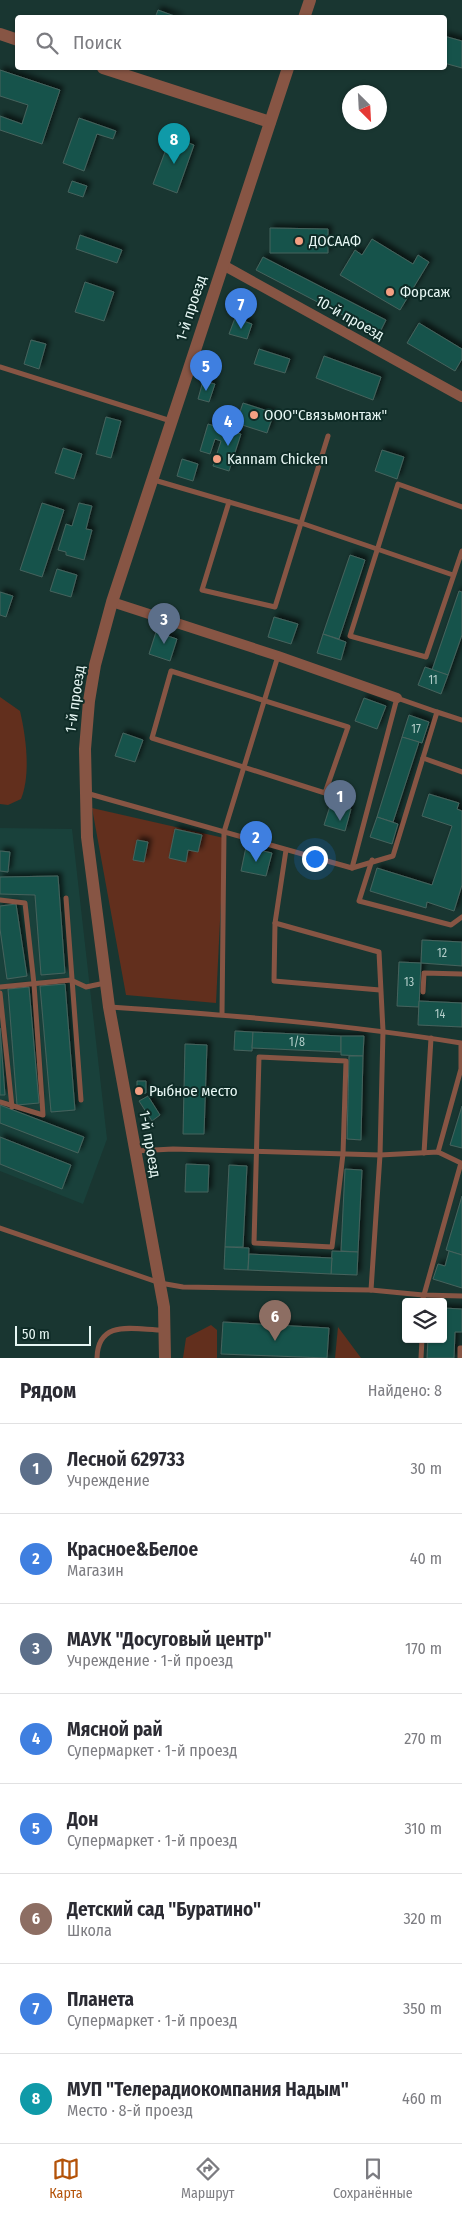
<!DOCTYPE html>
<html lang="ru">
<head>
<meta charset="utf-8">
<style>
	body { margin:0; font-family:"Fira Sans Condensed",sans-serif; background:#f7f7f7; color:#2b2b33 }
	.controls { position:absolute; right:15px; bottom:15px; display:grid; overflow:hidden; border-radius:5px; box-shadow:0 1px 4px #0004 }
	.controls button { width:45px; height:45px; display:grid; place-items:center; padding:0; border:0; border-bottom:1px solid #e1e1e2; background:#fff; color:#2b2b33; font:25px sans-serif }
	.compass { position:absolute; left:342px; top:85px; width:45px; height:45px; border-radius:50%; background:#fff; box-shadow:0 1px 4px #0004; rotate:156deg }
	.scale { position:absolute; left:15px; bottom:12px; width:76px; box-sizing:border-box; padding-left:5px; border:2px solid #e7f7f4; border-top:0; font-size:14px; line-height:18px; white-space:nowrap; color:#e7f7f4; -webkit-text-stroke:4px #0f2c27; paint-order:stroke }
	.you { position:absolute; left:314px; top:858px; width:18px; height:18px; margin:-12px; border:4px solid #fff; border-radius:50%; background:#1a73e8; box-shadow:0 0 0 8px #1a73e833 }
	.badge { display:grid; place-items:center; width:32px; height:32px; border-radius:50%; background:#b45309; color:#fff; font-size:16px; font-weight:700 }
	.pin { position:absolute; translate:-50% -41px; filter:drop-shadow(0 1px 2px #0008) }
	.pin::after { content:''; position:absolute; top:26px; width:18px; height:15px; background:inherit; clip-path:polygon(0 0,100% 0,50% 100%) }
	.list { margin:0; padding:0; list-style:none }
	h2 { display:flex; justify-content:space-between; align-items:center; height:65px; margin:0; padding:0 20px; font-size:21px }
	h2 small { font-size:16px; font-weight:400; color:#7c7c81 }
	.list li { display:grid; grid-template-columns:32px 1fr auto; gap:15px; align-items:center; box-sizing:border-box; height:90px; padding:0 20px; border-top:1px solid #e1e1e2 }
	.list b { display:block; font-size:19px; white-space:nowrap }
	.list p { margin:0; font-size:16px; white-space:nowrap; color:#7c7c81 }
	.list em { font-size:16px; font-style:normal; color:#7c7c81 }
	.icon { flex:none; width:28px; height:28px; fill:none; stroke:currentColor; stroke-width:2; stroke-linecap:round; stroke-linejoin:round }
	.map { position:relative; flex:none; width:462px; height:1358px; overflow:hidden }
	.search { position:absolute; background:#fff; box-shadow:0 1px 4px #0004; left:15px; right:15px; top:15px; height:55px; display:flex; align-items:center; gap:12px; box-sizing:border-box; padding:0 18px; border-radius:5px; color:#7c7c81; font-size:19px }
	.sheet { height:785px; background:#fff }
	nav { display:flex; justify-content:space-around; align-items:center; box-sizing:border-box; height:70px; border-top:1px solid #e1e1e2; background:#fff; font-size:14px; color:#7c7c81 }
	nav a { display:grid; justify-items:center; gap:2px }
	nav .on { color:#b45309 }
	.map>svg:first-child { display:block }
	.built { fill:#19413b }
	.green { fill:#622f1d }
	.building { fill:#19534b; stroke:#45635d; filter:url(#shadow) }
	.lines { fill:none; stroke-linecap:round; stroke-linejoin:round }
	.service { stroke:#875544; stroke-width:5 }
	.minor { stroke:#875544; stroke-width:10 }
	.tertiary { stroke:#875544; stroke-width:12 }
	.poi-dot { fill:#f39f82; stroke:#0f2c27; stroke-width:2 }
	.labels { text-anchor:middle; dominant-baseline:central; stroke-width:4; stroke-linejoin:round; paint-order:stroke }
	.number-label { font-size:12px; fill:#b4ceca }
	.poi-label { font-size:15px; fill:#e7f7f4; stroke:#0f2c27; text-anchor:start }
	.street-label { font-size:15px; fill:#e7f7f4; stroke:#0f2c27 }
</style>
</head>
<body>
<div class="map">
<svg width="462" height="1358" viewBox="0 0 462 1358">
	<defs>
		<filter id="shadow"><feDropShadow dx="3.5" dy="-3.5" stdDeviation="2.5" flood-color="#0009"/></filter>
	</defs>
	<rect width="100%" height="100%" fill="#193631"/>
	<path class="built" d="M0,828L72,829L107,1139L83,1204L0,1171Z"/>
	<g class="green">
		<path d="M0,697L20,711C26,737 31,774 21,799L8,805L0,804Z"/>
		<path d="M92,808L224,838L216,1003L126,995Z"/>
		<path d="M211,1325L217,1330V1358H183L186,1338Z"/>
		<path d="M338,1327L361,1358H335Z"/>
	</g>
	<g class="building">
		<path d="M158,10L180,18H155Z"/>
		<path d="M444,36L462,41V68L444,63Z"/>
		<path d="M0,70L60,90L42,144L0,130V116L22,124L28,105L0,96Z"/>
		<path d="M79,118L116,131L113,139L97,134L84,171L63,163Z"/>
		<path d="M171,136L194,145L177,193L153,184Z"/>
		<path d="M72,181L87,186L83,197L68,192Z"/>
		<path d="M270,228L328,229V253H270Z"/>
		<path d="M80,235L122,250L117,263L76,249Z"/>
		<path d="M372,239L413,264L418,255L429,262L400,310L340,275L355,250L362,255Z"/>
		<path d="M263,257L386,320L379,334L256,270Z"/>
		<path d="M85,282L114,292L104,321L75,312Z"/>
		<path d="M235,318L252,324L247,339L229,334Z"/>
		<path d="M419,323L462,349V359L455,371L407,343Z"/>
		<path d="M31,340L46,344L39,369L24,364Z"/>
		<path d="M259,349L290,359L285,373L254,364Z"/>
		<path d="M324,356L381,377L373,400L316,378Z"/>
		<path d="M203,381L215,384L209,402L198,399Z"/>
		<path d="M243,403L274,413L267,433L236,423Z"/>
		<path d="M106,417L121,421L111,458L96,454Z"/>
		<path d="M208,424L241,434L229,471L213,466L221,441L215,439L210,454L200,451Z"/>
		<path d="M63,448L82,454L74,479L55,473Z"/>
		<path d="M382,450L404,457L397,479L375,471Z"/>
		<path d="M182,459L198,464L193,481L177,476Z"/>
		<path d="M42,503L64,510L42,577L20,570Z"/>
		<path d="M79,503L92,506L86,529L92,530L84,560L66,555V552L58,550L66,524L72,526Z"/>
		<path d="M350,555L365,560L339,639L323,634Z"/>
		<path d="M57,569L77,575L71,597L50,591Z"/>
		<path d="M459,591L462,592V635L448,675L432,670Z"/>
		<path d="M0,592L13,596L6,617L0,615Z"/>
		<path d="M274,617L298,624L291,644L268,637Z"/>
		<path d="M156,632L177,639L170,661L149,654Z"/>
		<path d="M323,634L346,642L341,660L317,653Z"/>
		<path d="M425,667L448,675L441,694L418,685Z"/>
		<path d="M364,698L386,706L377,729L355,721Z"/>
		<path d="M409,715L429,722L422,743L402,737Z"/>
		<path d="M123,733L143,740L135,762L115,756Z"/>
		<path d="M402,737L419,742L393,822L377,817Z"/>
		<path d="M429,794L459,803L457,809L462,811V885L454,911L427,902L426,908L370,891L377,868L432,885L452,826L422,816Z"/>
		<path d="M331,803L351,809L345,831L324,825Z"/>
		<path d="M377,817L398,824L392,844L370,837Z"/>
		<path d="M175,829L202,835L198,852L188,850L186,862L169,858Z"/>
		<path d="M137,840L148,842L144,862L133,860Z"/>
		<path d="M246,847L272,853L266,876L241,871Z"/>
		<path d="M0,851L10,852L8,872L0,871Z"/>
		<path d="M58,876L65,973L41,975L35,895L0,894V877Z"/>
		<path d="M16,904L27,976L7,979L0,929V906Z"/>
		<path d="M422,940L462,942V966L421,963Z"/>
		<path d="M399,962L421,963L419,1007L397,1006Z"/>
		<path d="M65,984L75,1110L51,1112L40,986Z"/>
		<path d="M29,987L39,1103L17,1105L8,989Z"/>
		<path d="M419,1001L462,1003V1027L418,1025Z"/>
		<path d="M0,1028L5,1095H0Z"/>
		<path d="M235,1031L253,1032L252,1051L234,1050Z"/>
		<path d="M253,1032L341,1036V1052L252,1048Z"/>
		<path d="M341,1036H364L363,1056L341,1055Z"/>
		<path d="M185,1044L207,1045L204,1134H183Z"/>
		<path d="M349,1056H363L361,1140L347,1139Z"/>
		<path d="M137,1081H146V1093L137,1094Z"/>
		<path d="M148,1096L160,1115L152,1121L139,1101Z"/>
		<path d="M0,1105L84,1137L78,1153L0,1123Z"/>
		<path d="M462,1106V1148L450,1145Z"/>
		<path d="M0,1137L71,1165L62,1189L0,1164Z"/>
		<path d="M186,1164L209,1165L208,1192H185Z"/>
		<path d="M229,1165L247,1166L243,1247H225Z"/>
		<path d="M345,1169L362,1170L358,1252L341,1251Z"/>
		<path d="M462,1196V1255L446,1250Z"/>
		<path d="M225,1247L249,1248L248,1270L224,1269Z"/>
		<path d="M332,1251L358,1252L357,1275L331,1274Z"/>
		<path d="M449,1251L462,1255V1288L433,1279L438,1264L445,1266Z"/>
		<path d="M249,1254L332,1258L331,1274L248,1270Z"/>
		<path d="M443,1308L462,1309V1332H455L454,1358H427L428,1339H443Z"/>
		<path d="M223,1322L329,1328L327,1358L221,1354Z"/>
	</g>
	<g class="lines">
		<g class="service">
			<path d="M0,367L171,421"/>
			<path d="M154,480L301,523L453,575"/>
			<path d="M229,502L202,590L275,607L328,436"/>
			<path d="M462,507L398,484L350,636L426,657L462,551"/>
			<path d="M171,671L348,727L325,793L152,738Z"/>
			<path d="M423,758L462,772"/>
			<path d="M86,793L352,868L393,856L437,712L462,720"/>
			<path d="M286,850L275,923L274,981L380,990"/>
			<path d="M372,860L359,901L451,925L462,917"/>
			<path d="M352,868L397,698L437,712"/>
			<path d="M66,898L81,1100"/>
			<path d="M0,900L25,903L34,984L43,1115L0,1102"/>
			<path d="M275,923L379,952L383,1031L380,1155L371,1290"/>
			<path d="M0,987L71,980L86,987L105,983"/>
			<path d="M423,992L424,973L462,974"/>
			<path d="M0,993L12,1107"/>
			<path d="M110,1007C229,1015 343,1024 461,1043V1069L438,1152"/>
			<path d="M222,1014L224,832L278,656"/>
			<path d="M259,1057L346,1061L343,1154L332,1247L254,1243Z"/>
			<path d="M135,1151L173,1149L380,1155L438,1152L461,1163L422,1302"/>
			<path d="M424,1153L431,1038"/>
			<path d="M0,1228L160,1283L183,1287L371,1290L423,1295L462,1296"/>
			<path d="M97,1358C98,1318 135,1330 164,1330"/>
			<path d="M421,1358L422,1339"/>
			<path d="M460,1358V1348H462"/>
		</g>
		<g class="minor">
			<path d="M223,265L462,397"/>
			<path d="M112,602L278,656L397,698"/>
		</g>
		<g class="tertiary">
			<path d="M304,18L310,0"/>
			<path d="M0,34L18,40"/>
			<path d="M103,68L270,122"/>
			<path d="M165,1358L164,1307L109,1007L87,837L85,749L89,701L95,665L112,602L288,68"/>
		</g>
	</g>
	<g class="poi-dot">
		<circle cx="299" cy="241" r="5"/>
		<circle cx="390" cy="292" r="5"/>
		<circle cx="254" cy="415" r="5"/>
		<circle cx="217" cy="459" r="5"/>
		<circle cx="139" cy="1091" r="5"/>
	</g>
	<g class="labels">
		<g class="number-label">
			<text x="433" y="680">11</text>
			<text x="416" y="729">17</text>
			<text x="442" y="953">12</text>
			<text x="409" y="982">13</text>
			<text x="440" y="1014">14</text>
			<text x="297" y="1042">1/8</text>
		</g>
		<g class="poi-label">
			<text x="309" y="241">ДОСААФ</text>
			<text x="400" y="292">Форсаж</text>
			<text x="264" y="415">ООО"Связьмонтаж"</text>
			<text x="227" y="459">Kannam Chicken</text>
			<text x="149" y="1091">Рыбное место</text>
		</g>
		<g class="street-label">
			<text transform="translate(191 308) rotate(-72)">1-й проезд</text>
			<text transform="translate(350 318) rotate(29)">10-й проезд</text>
			<text transform="translate(75 699) rotate(-82)">1-й проезд</text>
			<text transform="translate(150 1144) rotate(80)">1-й проезд</text>
		</g>
	</g>
</svg>
<div class="controls">
<button><svg class="icon" aria-label="layers" viewBox="0 0 24 24"><path d="M12 4l9 5-9 5-9-5zM3 14l9 5 9-5"/></svg></button>
</div>
<svg class="compass" viewBox="-18 -18 36 36"><path d="M0-13l5 13h-10z" fill="#e53935"/><path d="M0 13l5-13h-10z" fill="#7c7c81"/></svg>
<div class="scale">50 m</div>
<div class="you"></div>
<div class="pin badge" style="left:340px;top:821px;background:#5c6f8a">1</div>
<div class="pin badge" style="left:256px;top:862px;background:#3f7fe0">2</div>
<div class="pin badge" style="left:164px;top:644px;background:#5c6f8a">3</div>
<div class="pin badge" style="left:228px;top:446px;background:#3f7fe0">4</div>
<div class="pin badge" style="left:206px;top:391px;background:#3f7fe0">5</div>
<div class="pin badge" style="left:275px;top:1341px;background:#8d6e63">6</div>
<div class="pin badge" style="left:241px;top:329px;background:#3f7fe0">7</div>
<div class="pin badge" style="left:174px;top:164px;background:#0f9aa8">8</div>
<div class="search"><svg class="icon" aria-label="search" viewBox="0 0 24 24"><circle cx="10" cy="10" r="6"/><path d="M15 15l6 6"/></svg>Поиск</div>
</div>
<section class="sheet">
<h2>Рядом<small>Найдено: 8</small></h2>
<ul class="list">
<li><span class="badge" style="background:#5c6f8a">1</span><div><b>Лесной 629733</b><p>Учреждение</p></div><em>30 m</em></li>
<li><span class="badge" style="background:#3f7fe0">2</span><div><b>Красное&amp;Белое</b><p>Магазин</p></div><em>40 m</em></li>
<li><span class="badge" style="background:#5c6f8a">3</span><div><b>МАУК &quot;Досуговый центр&quot;</b><p>Учреждение · 1-й проезд</p></div><em>170 m</em></li>
<li><span class="badge" style="background:#3f7fe0">4</span><div><b>Мясной рай</b><p>Супермаркет · 1-й проезд</p></div><em>270 m</em></li>
<li><span class="badge" style="background:#3f7fe0">5</span><div><b>Дон</b><p>Супермаркет · 1-й проезд</p></div><em>310 m</em></li>
<li><span class="badge" style="background:#8d6e63">6</span><div><b>Детский сад &quot;Буратино&quot;</b><p>Школа</p></div><em>320 m</em></li>
<li><span class="badge" style="background:#3f7fe0">7</span><div><b>Планета</b><p>Супермаркет · 1-й проезд</p></div><em>350 m</em></li>
<li><span class="badge" style="background:#0f9aa8">8</span><div><b>МУП &quot;Телерадиокомпания Надым&quot;</b><p>Место · 8-й проезд</p></div><em>460 m</em></li>
</ul>
</section>
<nav>
<a class="on"><svg class="icon" aria-label="map" viewBox="0 0 24 24"><path d="M3 6l6-2 6 2 6-2v14l-6 2-6-2-6 2zM9 4v14M15 6v14"/></svg>Карта</a>
<a><svg class="icon" aria-label="directions" viewBox="0 0 24 24"><path d="M12 3l9 9-9 9-9-9zM9 14v-3h6M13 9l2 2-2 2"/></svg>Маршрут</a>
<a><svg class="icon" aria-label="saved" viewBox="0 0 24 24"><path d="M7 4h10v16l-5-4-5 4z"/></svg>Сохранённые</a>
</nav>
</body>
</html>
